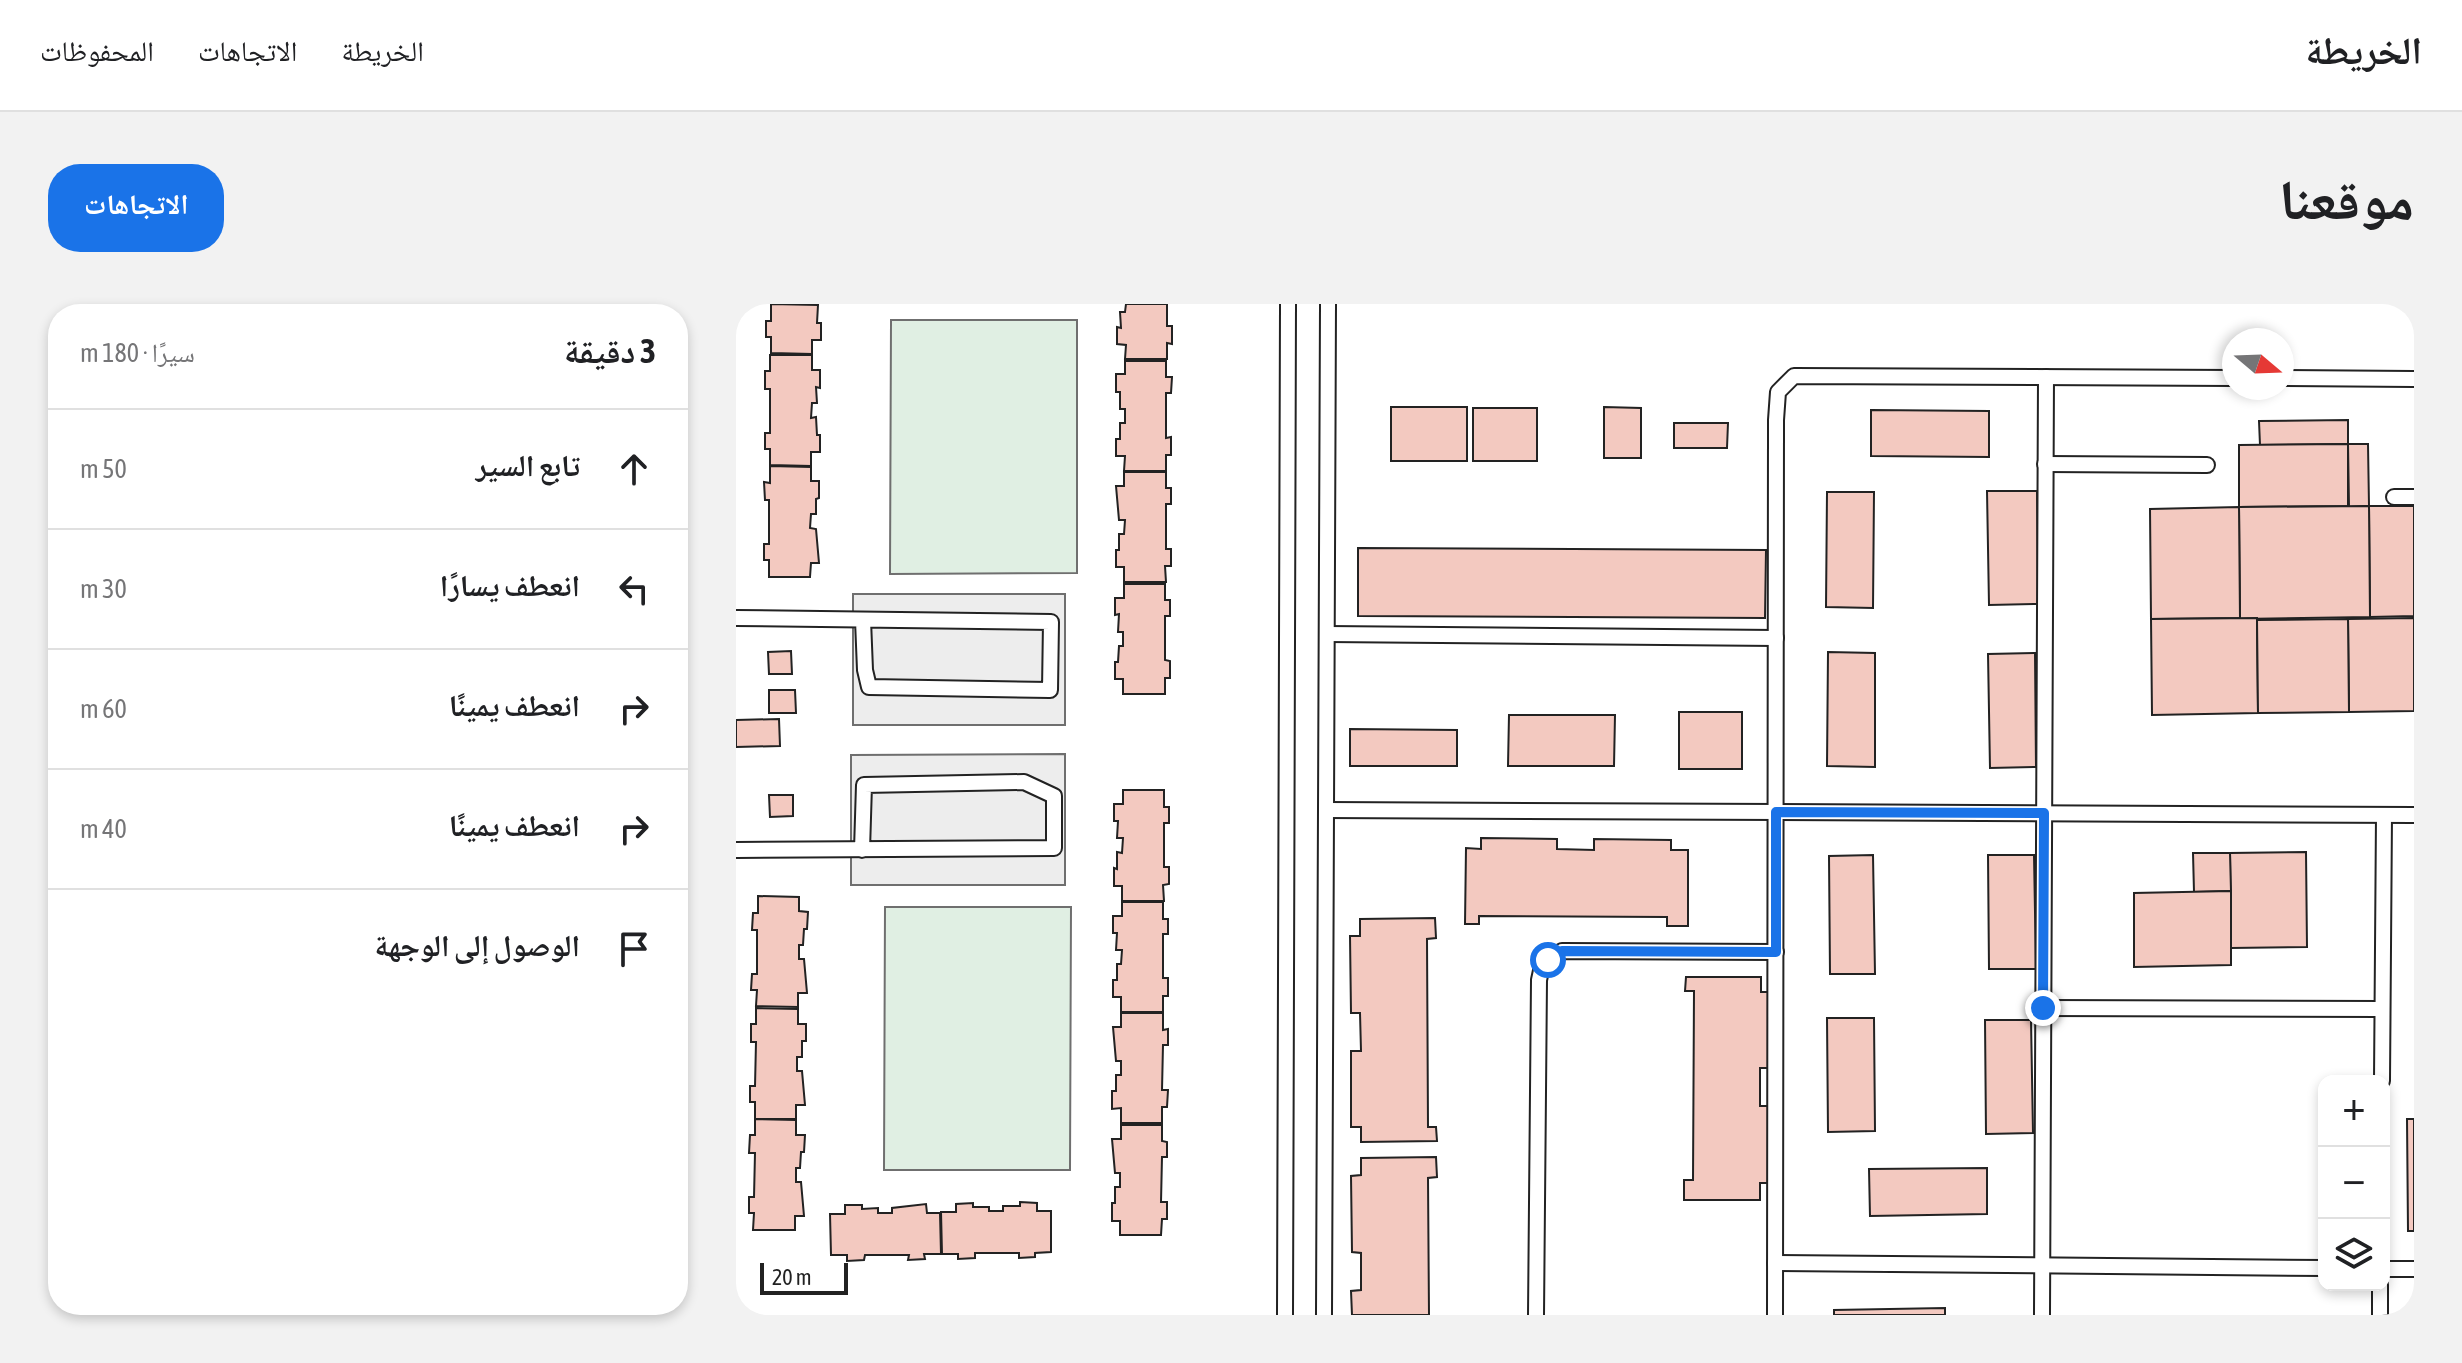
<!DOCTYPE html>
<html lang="ar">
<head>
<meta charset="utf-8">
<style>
	body { margin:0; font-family:"Asap Condensed","Noto Naskh Arabic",sans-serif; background:#f2f2f2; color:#202124; direction:rtl }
	.controls { position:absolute; right:24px; bottom:24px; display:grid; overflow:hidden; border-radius:16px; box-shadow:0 4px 12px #0003 }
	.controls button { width:72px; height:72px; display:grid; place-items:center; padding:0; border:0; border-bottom:2px solid #e0e0e0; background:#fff; color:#202124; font:40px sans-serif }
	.compass { position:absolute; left:1486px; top:24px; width:72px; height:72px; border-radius:50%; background:#fff; box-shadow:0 4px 12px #0003; rotate:109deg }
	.scale { position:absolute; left:24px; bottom:20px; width:88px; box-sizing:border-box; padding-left:8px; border:4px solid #222; border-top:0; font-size:22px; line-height:28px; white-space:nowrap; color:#222; -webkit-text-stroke:6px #fff; paint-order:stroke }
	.stop { position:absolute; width:24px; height:24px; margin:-18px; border:6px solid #1a73e8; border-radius:50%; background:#fff }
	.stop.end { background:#1a73e8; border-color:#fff; box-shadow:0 2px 8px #0008 }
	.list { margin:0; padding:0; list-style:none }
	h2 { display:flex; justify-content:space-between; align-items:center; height:104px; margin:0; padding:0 32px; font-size:34px }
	h2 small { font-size:26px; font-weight:400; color:#757577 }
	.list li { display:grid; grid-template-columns:52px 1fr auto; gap:24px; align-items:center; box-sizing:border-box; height:120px; padding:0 32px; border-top:2px solid #e0e0e0 }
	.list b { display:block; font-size:30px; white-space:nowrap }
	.list em { font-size:26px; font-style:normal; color:#757577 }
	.icon { flex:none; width:44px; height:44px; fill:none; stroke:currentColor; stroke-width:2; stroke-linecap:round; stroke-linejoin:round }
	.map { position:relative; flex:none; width:1678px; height:1011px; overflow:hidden; direction:ltr; border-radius:32px }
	header { display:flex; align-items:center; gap:48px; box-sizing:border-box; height:112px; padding:0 40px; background:#fff; border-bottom:2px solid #e0e0e0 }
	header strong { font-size:38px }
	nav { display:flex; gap:44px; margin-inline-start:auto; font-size:28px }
	.intro { display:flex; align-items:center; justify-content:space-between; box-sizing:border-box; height:192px; padding:0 48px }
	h1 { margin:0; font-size:56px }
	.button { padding:20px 36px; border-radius:32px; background:#1a73e8; color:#fff; font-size:28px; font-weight:700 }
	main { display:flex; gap:48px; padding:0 48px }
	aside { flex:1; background:#fff; border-radius:32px; box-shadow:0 4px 12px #0003 }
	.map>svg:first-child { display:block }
	.green { fill:#e0efe3; stroke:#6f6f6f; stroke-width:2 }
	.parking { fill:#ededed; stroke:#6f6f6f; stroke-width:2 }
	.building { fill:#f3c9c0; stroke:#222; stroke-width:2 }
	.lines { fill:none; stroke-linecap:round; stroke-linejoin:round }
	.lane-casing { stroke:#222; stroke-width:18 }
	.lane { stroke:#fff; stroke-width:14 }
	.route { stroke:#1a73e8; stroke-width:10 }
</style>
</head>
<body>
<header>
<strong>الخريطة</strong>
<nav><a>الخريطة</a><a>الاتجاهات</a><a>المحفوظات</a></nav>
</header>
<div class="intro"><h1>موقعنا</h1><a class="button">الاتجاهات</a></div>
<main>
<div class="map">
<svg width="1678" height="1011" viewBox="0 0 1678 1011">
	<rect width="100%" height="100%" fill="#fff"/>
	<g class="green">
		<path d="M155,16H341V269L154,270Z"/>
		<path d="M149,603H335L334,866H148Z"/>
	</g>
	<g class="parking">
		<rect x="117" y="290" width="212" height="131"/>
		<path d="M329,450V581H115V451Z"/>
	</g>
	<g class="building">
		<path d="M35,0L82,1L81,19H85V36H76V50L35,49V33H30V17H35Z"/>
		<path d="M390,0H431V22H436V40L431,39V55H389L390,41L381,40V23L385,24L384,8H389Z"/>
		<path d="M34,51H76V66H84V84L80,83L81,99H76L75,114L80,113L81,131H84V148H75V162L34,161V145H29V129H34V85H29V67H34Z"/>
		<path d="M389,57H430V73H436L435,89H430V134L435,133V151H430V167H388L389,152H380V135H384V119H389V105H384V88H380V70H389Z"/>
		<rect x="655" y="103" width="76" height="54"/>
		<path d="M868,103L905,104V154H868Z"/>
		<rect x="737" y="104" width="64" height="53"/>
		<path d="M1135,106L1253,107V153L1135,152Z"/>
		<path d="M1612,116V140L1524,141L1523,117Z"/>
		<path d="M938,119H992L991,144H938Z"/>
		<path d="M1612,140V202L1503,203V141Z"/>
		<path d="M1612,140H1632L1633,202L1613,203Z"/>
		<path d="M34,162L75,163V177H83V194L80,195V210H75L74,224L80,225L83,259H75L74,273H33V256H28V240H33V196H29L28,178L34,179Z"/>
		<path d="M388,168H430V184H435V200H430V245H435V262H429L430,278H388V263H380V246H383V230H388L389,216H383L380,182H388Z"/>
		<path d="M1251,187H1301L1302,300L1253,301Z"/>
		<path d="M1091,188H1138L1137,304L1090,303Z"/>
		<path d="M1633,202H1678V312L1634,313Z"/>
		<path d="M1633,202L1634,313L1504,315L1503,203Z"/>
		<path d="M1503,203L1504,314L1415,315L1414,205Z"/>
		<path d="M622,244L1030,246L1029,314L622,312Z"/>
		<path d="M388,280H429V296H434V312H429V356L434,357V374H429V390H387V375H379V358H382L383,342H387V328H382L383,310L379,311V294H388Z"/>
		<path d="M1521,314L1522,409L1416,411L1415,315Z"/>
		<path d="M1678,314V407L1613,408L1612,315Z"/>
		<path d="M1612,315L1613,408L1522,409L1521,316Z"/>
		<path d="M55,347L56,370H33L32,348Z"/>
		<path d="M1092,348L1139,349V463L1091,462Z"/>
		<path d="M1299,349L1300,463L1254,464L1252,350Z"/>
		<path d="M33,386H59L60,409H33Z"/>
		<rect x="943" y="408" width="63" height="57"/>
		<path d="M773,411H879L878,462H772Z"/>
		<path d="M43,415L44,442L0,443V416Z"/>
		<path d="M614,425L721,426V462H614Z"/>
		<path d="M387,486H428V503H433V519H428V563H433V580L427,581L428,597H386V582H378V564L381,565V548L386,549L387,534H381L382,517H378V500H387Z"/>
		<path d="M33,491H57V512L34,513Z"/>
		<path d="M745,534L821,535V545L858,546V535L935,536V546H952V622H931V613L743,612V620H729L730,544L745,545Z"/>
		<path d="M1570,548L1571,643L1495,644L1494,549Z"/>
		<path d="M1457,549H1494L1495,587L1458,588Z"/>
		<path d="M1137,551L1139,670H1094L1093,552Z"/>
		<path d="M1252,551H1298L1300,665H1253Z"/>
		<path d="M1495,587V661L1398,663V589Z"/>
		<path d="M22,592L63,593V607L72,608L71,625H68L67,641H63V655H68L71,689H62V703L20,702L21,686H15L16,670H21V626H16L17,609H22Z"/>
		<path d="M386,598H427V615H432V630H427V674H432V692H427V708H385V693H377V676H381V660H385L386,646H380L381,629H377V612H386Z"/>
		<path d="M699,614L700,634L691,635L692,823H700L701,837L625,838V823H615V747H625L624,709H615L614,632H624V615Z"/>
		<path d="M950,673H1025V688H1035V764H1024V802H1034V879H1024V896H948V876H957L958,687H949Z"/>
		<path d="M20,704L62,705V720H70V737H66V753H61V767H66L69,801H60V815H19V798H14V782H19L20,738H15V720H20Z"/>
		<path d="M385,709H427V726L432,725V741H427L426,786H432L431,803H426V819H385V804L376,805V787H380V771H385V757H380L377,723H385Z"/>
		<path d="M1091,714H1138L1139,827L1092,828Z"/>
		<path d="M1249,716H1295L1297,829L1250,830Z"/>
		<path d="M19,815L60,816V831H69L68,848H65L64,864H60V878H65L68,912H59V926H17L18,909H13V893H18L19,849H13L14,831H19Z"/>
		<path d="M1671,815H1678V927H1672Z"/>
		<path d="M385,821H426V837L431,838V853H426L425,898H431V915H426L425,931H384V917H376V899H379V883H384V869H379L376,835H385Z"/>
		<path d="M700,853L701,873L692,874L693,1011H616L615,987L625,986V949L616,948L615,872L625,871V854Z"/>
		<path d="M1251,864V910L1134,912L1133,865Z"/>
		<path d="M284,898L301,899V907H315V948L299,949V953L283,954V949H239V954L222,955V950H206L205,908H220V900L237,899V903H253V907H267V902H284Z"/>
		<path d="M190,900L191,909H204L205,950H188L189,955L172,956L173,951H129L128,956L111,957V951H95L94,910H109V901H126V905L142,904V909H156V904Z"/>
		<path d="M1209,1004V1011H1098V1006Z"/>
	</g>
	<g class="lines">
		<defs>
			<g id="lane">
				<path d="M1546,74L1678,75"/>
				<path d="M1309,160L1471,161"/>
				<path d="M1658,193H1678"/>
				<path d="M0,314L315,318L314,386L133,383L129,366L127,316"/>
				<path d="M591,330L1040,334"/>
				<path d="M590,506L1678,511"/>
				<path d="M0,546L318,544V492L288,478L128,481L126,546"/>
				<path d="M1307,704L1646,705"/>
				<path d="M1646,777L1648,511"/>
				<path d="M1039,959L1588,964"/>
				<path d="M1648,965H1678"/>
				<path d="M549,1011L552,0"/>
				<path d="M588,1011L592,0"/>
				<path d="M800,1011L803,676L806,662L826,647L1040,648"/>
				<path d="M1039,1011L1040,116L1042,88L1058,72L1498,74"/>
				<path d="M1306,1011L1310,73"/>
				<path d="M1644,1011V981"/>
			</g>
		</defs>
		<use href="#lane" class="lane-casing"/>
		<use href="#lane" class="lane"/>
	</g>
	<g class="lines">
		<path class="route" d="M812,656L826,647L1040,648V508L1308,509L1307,704"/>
	</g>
</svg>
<div class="controls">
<button>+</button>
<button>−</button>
<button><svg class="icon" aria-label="layers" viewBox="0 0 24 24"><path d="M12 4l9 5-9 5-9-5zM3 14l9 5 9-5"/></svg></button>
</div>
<svg class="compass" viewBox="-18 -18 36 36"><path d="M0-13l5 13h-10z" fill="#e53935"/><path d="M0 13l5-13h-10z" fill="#757577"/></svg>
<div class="scale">20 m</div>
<div class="stop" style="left:812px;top:656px"></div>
<div class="stop end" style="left:1307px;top:704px"></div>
</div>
<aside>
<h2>3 دقيقة<small>سيرًا · 180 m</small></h2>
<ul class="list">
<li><svg class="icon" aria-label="ahead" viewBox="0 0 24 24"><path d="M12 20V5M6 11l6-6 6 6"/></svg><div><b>تابع السير</b></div><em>50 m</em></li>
<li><svg class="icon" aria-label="left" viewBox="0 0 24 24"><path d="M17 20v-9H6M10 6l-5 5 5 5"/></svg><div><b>انعطف يسارًا</b></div><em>30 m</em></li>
<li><svg class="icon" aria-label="right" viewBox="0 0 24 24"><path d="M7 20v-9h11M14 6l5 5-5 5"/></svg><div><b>انعطف يمينًا</b></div><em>60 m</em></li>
<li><svg class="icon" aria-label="right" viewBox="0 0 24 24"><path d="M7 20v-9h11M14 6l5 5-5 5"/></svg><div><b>انعطف يمينًا</b></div><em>40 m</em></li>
<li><svg class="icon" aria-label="arrive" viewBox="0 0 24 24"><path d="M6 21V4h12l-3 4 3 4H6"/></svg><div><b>الوصول إلى الوجهة</b></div></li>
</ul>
</aside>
</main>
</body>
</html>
